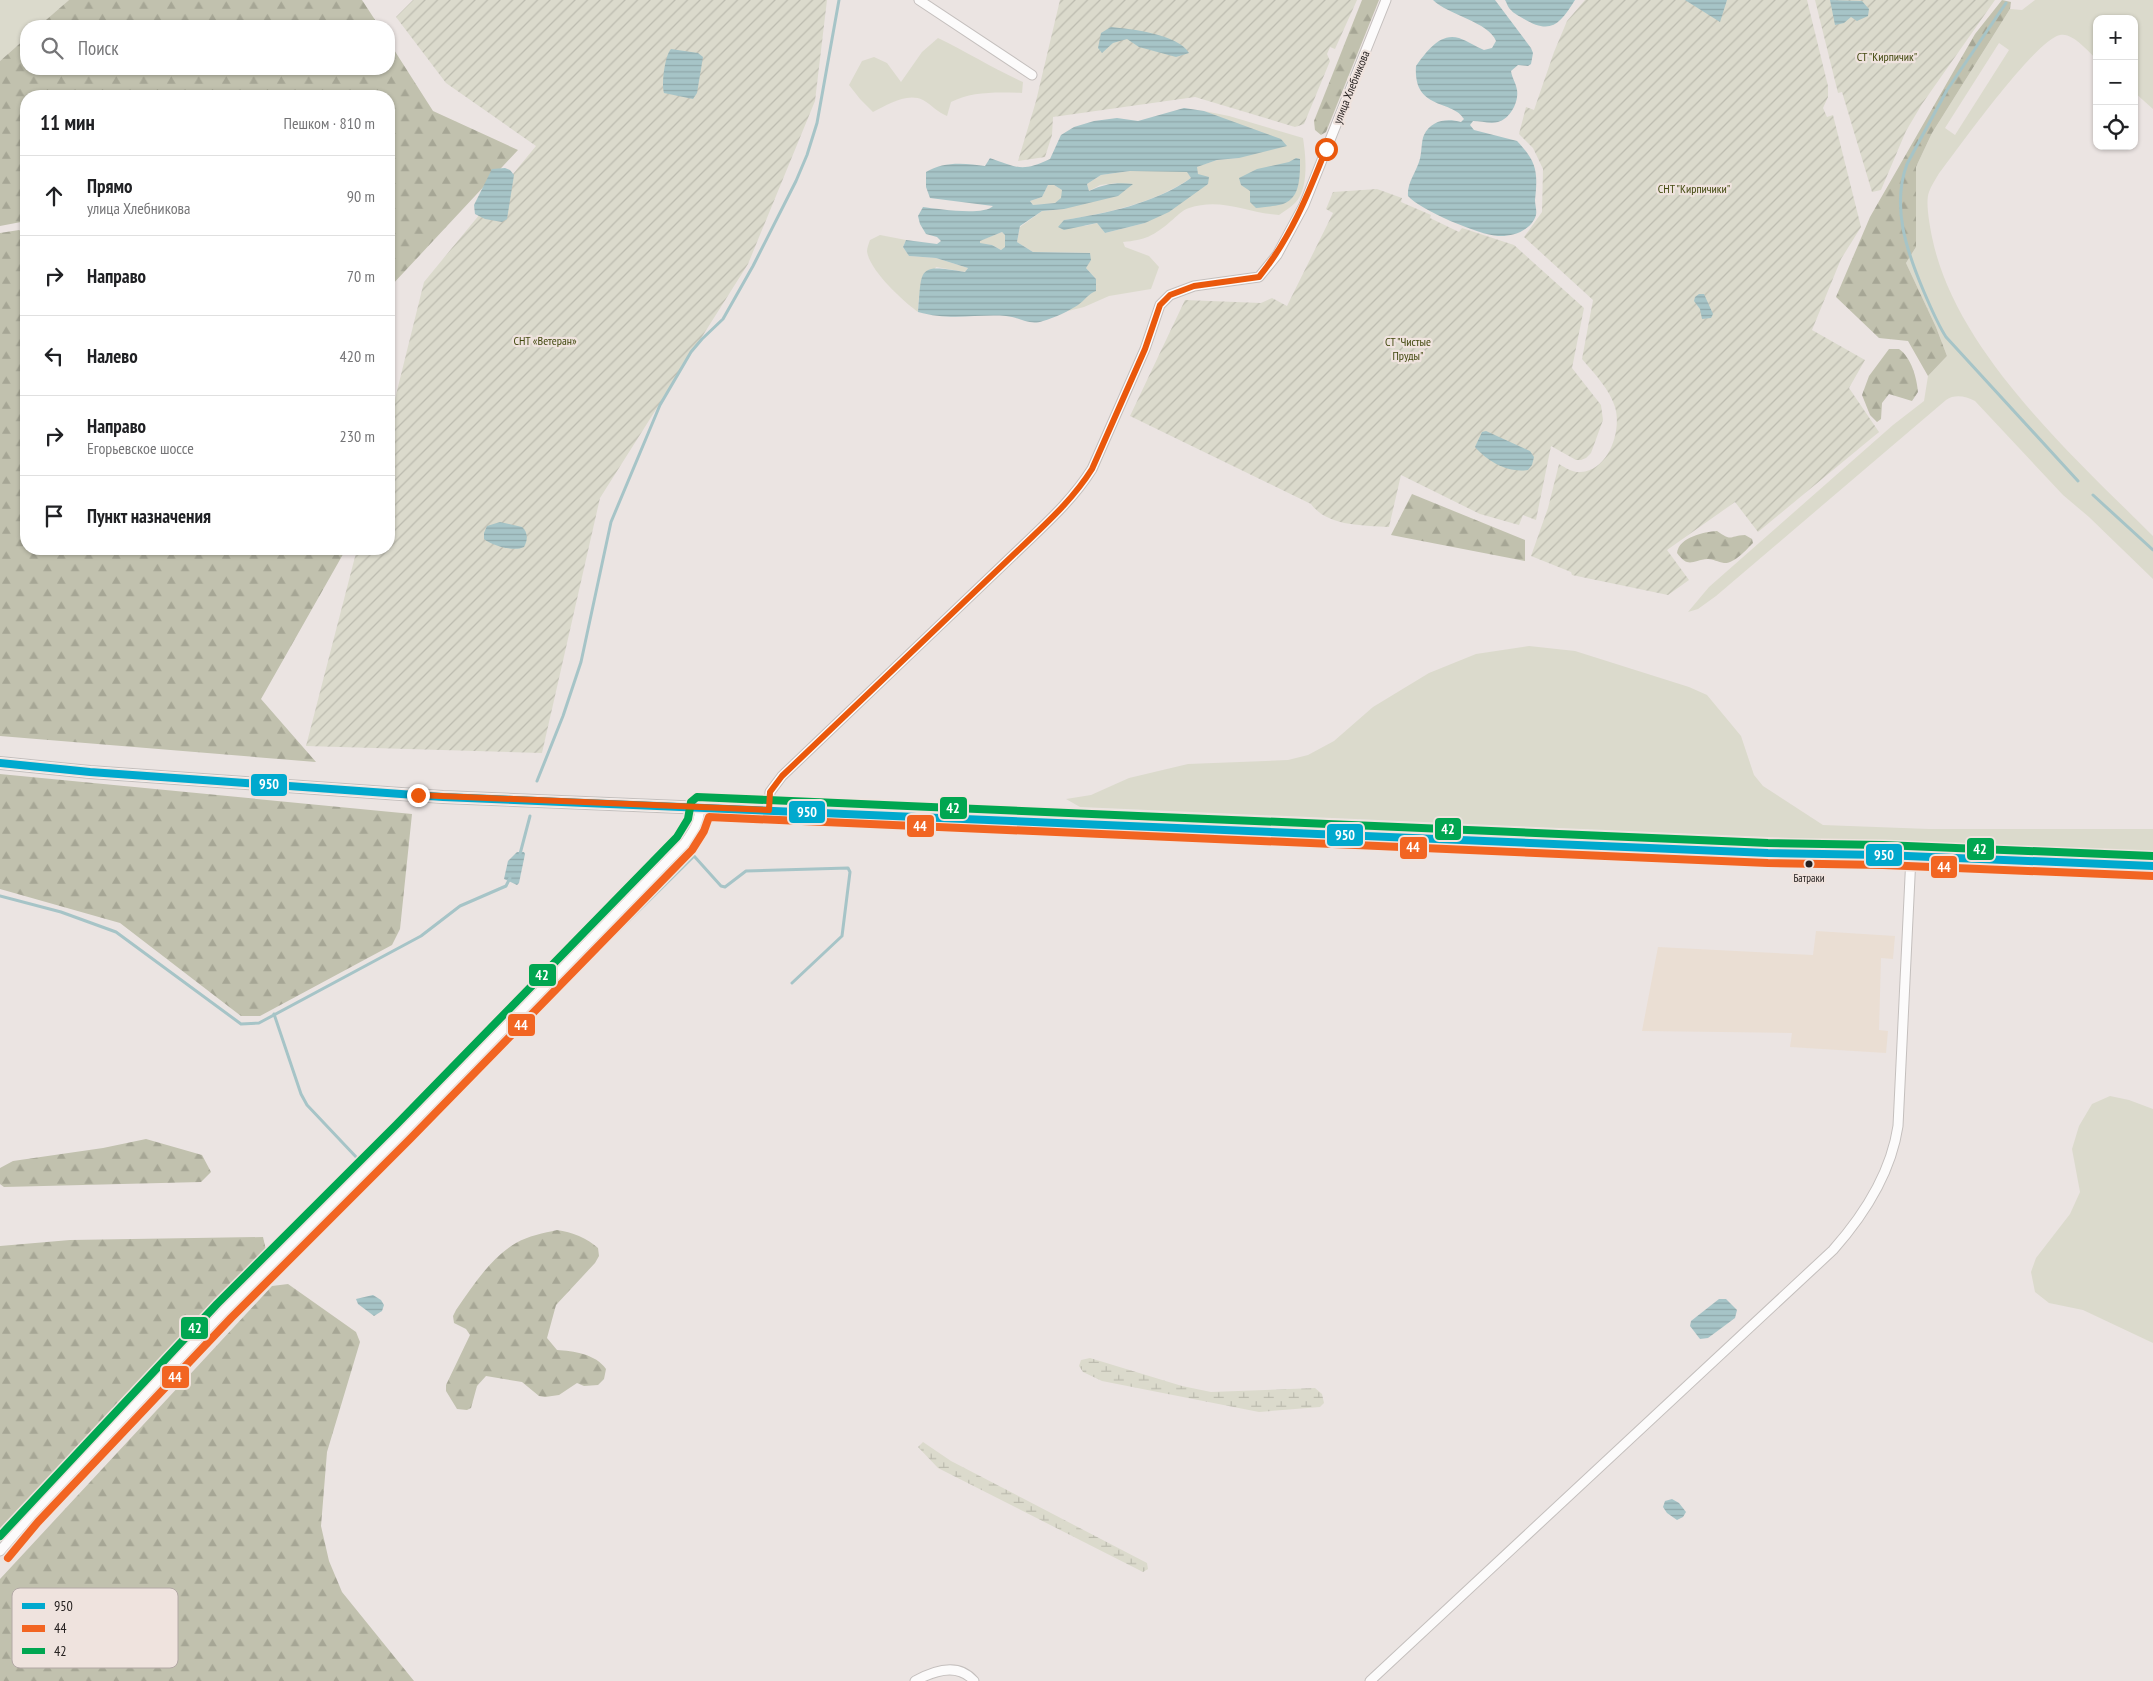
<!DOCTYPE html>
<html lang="ru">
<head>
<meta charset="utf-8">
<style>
	body { margin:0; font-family:"PT Sans Narrow",sans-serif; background:#f2f2f2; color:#202124 }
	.controls { position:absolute; right:15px; top:15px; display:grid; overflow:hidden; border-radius:10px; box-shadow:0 1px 4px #0004 }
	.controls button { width:45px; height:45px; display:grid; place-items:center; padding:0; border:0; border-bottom:1px solid #e0e0e0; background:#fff; color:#202124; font:25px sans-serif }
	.stop { position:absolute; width:15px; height:15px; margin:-11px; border:4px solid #ea580c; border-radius:50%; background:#fff }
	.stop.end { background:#ea580c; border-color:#fff; box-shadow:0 1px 5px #0008 }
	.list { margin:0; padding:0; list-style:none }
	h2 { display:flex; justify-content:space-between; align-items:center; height:65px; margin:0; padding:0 20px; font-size:21px }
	h2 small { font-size:16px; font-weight:400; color:#757577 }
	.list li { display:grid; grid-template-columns:32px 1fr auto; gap:15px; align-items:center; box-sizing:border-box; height:80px; padding:0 20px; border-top:1px solid #e0e0e0 }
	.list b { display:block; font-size:19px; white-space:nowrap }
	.list p { margin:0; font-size:16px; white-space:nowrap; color:#757577 }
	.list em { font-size:16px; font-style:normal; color:#757577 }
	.icon { flex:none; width:28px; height:28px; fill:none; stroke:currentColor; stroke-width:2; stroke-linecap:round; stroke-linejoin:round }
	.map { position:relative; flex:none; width:2153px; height:1681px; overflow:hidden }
	.search { position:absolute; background:#fff; box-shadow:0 1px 4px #0004; left:20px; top:20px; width:375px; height:55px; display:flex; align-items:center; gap:12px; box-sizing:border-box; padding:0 18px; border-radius:20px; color:#757577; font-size:19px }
	.panel { position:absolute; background:#fff; box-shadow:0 1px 4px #0004; left:20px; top:90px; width:375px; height:465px; border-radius:20px }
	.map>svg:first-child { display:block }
	.commercial { fill:#eaded3 }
	.grass { fill:#dbdacc; fill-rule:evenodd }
	.forest { fill:url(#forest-firs) }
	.wetland { fill:url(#wetland-marsh) }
	.garden { fill:url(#garden-furrows) }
	.water { fill:url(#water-rules); fill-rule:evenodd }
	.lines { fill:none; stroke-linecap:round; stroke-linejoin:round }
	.stream { stroke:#a6c4c7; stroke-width:3 }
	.minor-casing { stroke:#c4bfbd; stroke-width:11 }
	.primary-casing { stroke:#c4bfbd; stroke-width:14 }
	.minor { stroke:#fcfbfb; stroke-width:9 }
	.primary { stroke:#fcfbfb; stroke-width:12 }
	.bus-1-casing { stroke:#efe3de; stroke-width:11 }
	.bus-2-casing { stroke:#efe3de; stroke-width:11 }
	.bus-3-casing { stroke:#efe3de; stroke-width:11 }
	.bus-1 { stroke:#00a9ce; stroke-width:8 }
	.bus-2 { stroke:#f26522; stroke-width:8 }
	.bus-3 { stroke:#00a651; stroke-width:8 }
	.route { stroke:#ea580c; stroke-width:6 }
	.bus-dot { fill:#25201f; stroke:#efe3de; stroke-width:2 }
	.labels { text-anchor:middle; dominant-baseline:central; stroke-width:4.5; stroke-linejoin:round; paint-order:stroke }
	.bus-label { font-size:11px; fill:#25201f; stroke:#efe3de }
	.park-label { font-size:12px; fill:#434910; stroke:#efe3de }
	.street-label { font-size:12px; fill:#25201f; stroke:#efe3de }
	.key { fill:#efe3de; stroke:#b2a8a5; stroke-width:1 }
	.key-label { font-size:14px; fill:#25201f }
	.line-badge { stroke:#efe3de; stroke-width:2 }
	.badge-label { font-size:14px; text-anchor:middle; font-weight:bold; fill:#fff }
</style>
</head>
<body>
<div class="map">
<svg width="2153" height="1681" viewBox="0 0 2153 1681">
	<defs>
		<pattern id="forest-firs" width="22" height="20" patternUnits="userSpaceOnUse" patternTransform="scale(1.25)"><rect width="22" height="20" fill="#c1c1ae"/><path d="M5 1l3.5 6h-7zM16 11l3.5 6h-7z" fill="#a6a695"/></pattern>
		<pattern id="wetland-marsh" width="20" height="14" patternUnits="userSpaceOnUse" patternTransform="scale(1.25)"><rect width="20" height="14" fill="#dbdacc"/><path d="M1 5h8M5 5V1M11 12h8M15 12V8" fill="none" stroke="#bcbbaf"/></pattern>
		<pattern id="garden-furrows" width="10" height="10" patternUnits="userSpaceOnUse" patternTransform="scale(1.25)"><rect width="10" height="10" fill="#dbdacc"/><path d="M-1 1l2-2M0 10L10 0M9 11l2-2" fill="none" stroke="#bcbbaf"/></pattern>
		<pattern id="water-rules" width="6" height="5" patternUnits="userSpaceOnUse" patternTransform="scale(1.25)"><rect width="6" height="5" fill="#a6c4c7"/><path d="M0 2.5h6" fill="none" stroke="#8fa8aa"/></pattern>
	</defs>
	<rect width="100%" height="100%" fill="#ebe4e2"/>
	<path class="commercial" d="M1816,931L1895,936L1893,959L1881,958L1879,1030L1888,1031L1886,1053L1790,1047L1792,1033L1642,1031L1658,947L1813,955Z"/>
	<g class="grass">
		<path d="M0,0H69L39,26H26V38L0,61Z"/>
		<path d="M2035,0H2153V109L2134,92V19H2097V59C2088,52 2073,32 2060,35C2035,40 1957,150 1938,175C1935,180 1931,186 1929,192C1925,202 1930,226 1932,237C1955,351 2074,457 2153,536V579L2089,517L2063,495L1975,401C1965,396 1955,394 1946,400L1716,596L1698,609L1688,612L1709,587L1893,425L1924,401L1928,376L1947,356L1936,327L1906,263L1916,247V167L1932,133L2010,9L2022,10ZM1999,43L2009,50L1955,135L1945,128Z"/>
		<path d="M938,38C967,52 994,69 1023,82L1022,93C999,92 972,91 951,102L947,116C937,112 932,105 923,100C907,92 887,105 873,112L860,99L849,85L862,61L874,57L887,63L901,82L922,52Z"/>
		<path d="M1204,111L1229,116L1303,138C1306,157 1309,189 1295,203C1290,208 1284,211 1279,215C1247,213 1221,197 1189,208C1182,210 1176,217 1171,221C1154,236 1145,240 1123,242L1125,247L1149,256L1159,267L1151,289L1109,296L1084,307L1064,312C1082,303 1087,297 1096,279L1086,268L1090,253L1033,252L1017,242L1020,227L1042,211L1064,209L1118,183L1100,185L1089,191L1087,184L1101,175L1130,171H1187L1191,178C1154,203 1108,213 1064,220L1085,226L1097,223L1105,233L1145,223L1208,184L1198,174L1196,167L1217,160L1239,158L1242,126Z"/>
		<path d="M1048,185H1054L1062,190V198L1055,203L1033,205L1030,201L1042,197Z"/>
		<path d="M1002,232L1005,235V247L1001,250L992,245L980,244L979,241Z"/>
		<path d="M880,235L906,240L903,247L909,256L936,258L968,268L965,272L936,267L919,297L918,312C903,301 869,270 867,251C867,248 869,243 870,240Z"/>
		<path d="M1529,646L1575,651L1689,687L1707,695L1741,736L1754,775L1763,786L1823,825L1929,829H2153V856L1858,841L1080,807L1066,799L1091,795L1129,778L1188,764L1288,760L1308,755L1334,741L1373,707L1429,673L1476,654Z"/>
		<path d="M2110,1096L2129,1100L2153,1109V1343L2083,1310L2049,1303L2035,1292L2031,1272L2036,1258L2070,1214L2080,1192L2072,1149L2079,1126L2092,1104Z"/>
	</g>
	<g class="forest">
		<path d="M69,0H362L379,26H39Z"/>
		<path d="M1362,0H1379L1326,132L1321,135L1315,130L1314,121Z"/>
		<path d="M2002,0L2011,2L2010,9L1932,133L1916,167V247L1906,263L1936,327L1947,356L1928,376L1908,341L1879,338L1836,297L1870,217L1975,34Z"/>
		<path d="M26,38V69H389V42L433,111L518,150L391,286L389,302V96H26V225L21,222L0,226V61Z"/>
		<path d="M19,230L26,234V549H346L261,699L316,762L0,736V233Z"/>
		<path d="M1889,349H1899C1911,357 1917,378 1918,392L1912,401L1889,394L1882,403L1881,419L1877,422L1870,415L1862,395L1869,376Z"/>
		<path d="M1412,494L1525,540V561L1391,535Z"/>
		<path d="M1717,531C1733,542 1728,536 1745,535L1752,539L1753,543C1746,550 1734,564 1724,563C1718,562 1713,559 1708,559C1692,560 1689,569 1677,553C1679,537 1704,532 1717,531Z"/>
		<path d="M0,774L412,814L400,929L392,945L260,1016H241L120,923L0,889Z"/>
		<path d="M146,1139L202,1155L211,1172L201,1182L4,1187L0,1184V1168L13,1161L103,1148Z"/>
		<path d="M557,1230C572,1232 587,1238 598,1248L599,1256L595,1263L556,1305L547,1338L557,1350C573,1351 596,1354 606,1369L604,1379L598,1385L584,1386L577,1383L559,1395L545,1397L539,1396L522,1382L486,1376L477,1386L471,1408L467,1410L457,1409L446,1391V1385L470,1335L466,1329L454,1323L453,1316L456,1310C472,1287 491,1257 516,1243C528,1236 544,1233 557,1230Z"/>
		<path d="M263,1237L266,1250L0,1539V1246L70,1240Z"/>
		<path d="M288,1284L356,1332L360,1342L327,1452L321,1526L329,1561L342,1592L414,1681H0V1579L272,1286Z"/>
	</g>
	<g class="wetland">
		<path d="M1090,1358L1182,1386L1211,1392L1315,1388L1322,1394L1324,1403L1320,1407L1259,1412L1102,1381L1083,1372L1079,1366L1081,1360Z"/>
		<path d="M923,1442L951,1461L1147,1563L1148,1569L1143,1572L938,1468L918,1447Z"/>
	</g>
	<g class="garden">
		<path d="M413,0H827L815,101L748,264L600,498L542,753L306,746L357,549H389V423L424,282L536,146L446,83L396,17Z"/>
		<path d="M1060,0H1357L1335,49L1330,47L1327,54L1330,61L1304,124L1295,127L1195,97L1053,117L1052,135L1045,157L1018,161L1036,101Z"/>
		<path d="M1585,0H1807L1828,86V97L1823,108L1827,117L1833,115L1861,227L1841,259L1812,330L1865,360L1849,388L1879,432L1758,532L1735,502L1667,550L1689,580L1668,595L1572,575L1571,572L1531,556L1548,508L1559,464C1566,468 1573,473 1581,472C1609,470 1622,430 1615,407C1610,390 1594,373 1582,359L1593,300L1524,237L1542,212L1543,169L1533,148L1519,134L1526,107L1534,110L1554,52L1567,21Z"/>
		<path d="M1815,0H1995L1922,104L1906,131L1881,190L1872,192L1842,92L1838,93Z"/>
		<path d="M1377,189L1402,198L1401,202L1431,215L1430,218L1459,232L1462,228L1514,245L1584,308L1572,368L1601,405L1603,420L1591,453L1586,458L1581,460H1576L1551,446L1536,520L1523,515L1519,525L1480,514L1401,475L1389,527C1363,525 1328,527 1311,504L1130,416L1185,300L1261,303L1272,298L1287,306L1333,213L1326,209L1333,192Z"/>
	</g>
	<g class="water">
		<path d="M1433,0H1495L1531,48L1533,53L1531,64L1528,66L1518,65L1511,71C1512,78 1516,83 1517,90C1519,102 1510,119 1498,122C1490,124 1481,121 1473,121L1470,125L1474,130L1517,141C1537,162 1538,172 1535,200C1535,205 1537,210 1536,215C1531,231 1512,237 1498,236C1479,235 1420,210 1408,196C1407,183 1415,174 1419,162C1422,154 1421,141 1424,135C1431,120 1447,118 1461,122L1464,119C1453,99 1413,111 1416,66C1426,52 1440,32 1459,38C1468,41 1476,47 1484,50L1492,48L1496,41C1489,22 1448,15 1433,0Z"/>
		<path d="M1505,0H1575C1560,24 1551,35 1524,19C1520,16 1514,14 1511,10C1508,8 1507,3 1505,0Z"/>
		<path d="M1685,0H1727L1720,22Z"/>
		<path d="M1830,0L1862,1L1869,9L1868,16L1857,21L1851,17L1844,23L1835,25Z"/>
		<path d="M1111,27C1131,29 1178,34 1189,53L1176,57L1139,47L1127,39L1113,43L1102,53L1098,48L1101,33Z"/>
		<path d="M671,49L698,53L703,57L697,93L693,99L664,93C661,84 665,55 671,49Z"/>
		<path d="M1184,108L1204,111L1281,139L1287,146L1239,158L1217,160L1197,167L1198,174L1209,177L1208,184L1169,212L1145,223L1105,233L1097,223L1064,230L1058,227L1064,220C1107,213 1154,204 1191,178L1187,172L1130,171L1101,175L1087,184L1089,191C1104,184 1116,182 1133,184L1118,196L1064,209L1042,211L1020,226L1017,242L1033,252L1090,253L1091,260L1086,268L1096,279V291C1088,294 1085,300 1078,305C1069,311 1054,318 1043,321C1029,326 1019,317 1006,316C975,314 950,321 918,312C922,267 917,264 965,272L968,268L936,258L909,256L903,247L906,240L937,244L941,241L937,237L926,234L920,224L918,216L923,207C937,209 984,216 993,206L930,198L926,187V172C943,161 966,163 985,166L990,158C1018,168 1022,172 1050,159L1061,135L1074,127L1094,121L1117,118L1138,121ZM1048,185H1054L1062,190L1061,198L1055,203L1033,205L1030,201L1042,197ZM1002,232L1005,235V247L1001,250L992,245L980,243V241Z"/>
		<path d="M1296,158L1300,159C1300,172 1301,195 1287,202C1282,206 1264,207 1256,208L1250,202V191L1241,185L1239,178L1257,169L1289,162Z"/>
		<path d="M505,168L510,170L514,175L507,219L502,222L485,219L475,214L474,205L492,169Z"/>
		<path d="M1699,294H1704L1713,314L1711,318L1702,319L1700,309L1694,301L1695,297Z"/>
		<path d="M1486,431L1530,451L1534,457L1532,465L1528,470C1508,473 1488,462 1475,447L1482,432Z"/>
		<path d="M500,522L522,527C528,532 528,540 524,547C514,552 493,546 484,539V533L487,526Z"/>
		<path d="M517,852H524L525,854L519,883L517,885L504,879L508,861Z"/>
		<path d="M373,1295L381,1300L384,1305L382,1311L374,1316L358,1304L356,1299Z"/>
		<path d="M1719,1299H1726L1737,1310L1735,1318L1708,1338L1700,1339L1690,1326L1691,1321Z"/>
		<path d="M1672,1499L1679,1503L1686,1512L1683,1517L1677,1520L1667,1513L1663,1507L1665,1501Z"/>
	</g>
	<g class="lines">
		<g class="stream">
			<path d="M2006,3L1947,90L1907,164C1891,207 1907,252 1924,292C1931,308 1937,323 1946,337L2078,481"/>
			<path d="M2093,495L2153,550"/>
			<path d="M537,781L563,716L581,662L611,522L660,405L691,352L702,339L723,319L753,266L796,181L807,155L817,123L839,0"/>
			<path d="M520,854L530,816"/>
			<path d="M0,896L61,912L116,932L241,1024L259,1023L421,936L460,906L506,886L510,878"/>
			<path d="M274,1014L301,1094L307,1105L358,1159"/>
			<path d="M412,1135L694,856L721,886L725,887L746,871L848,868L850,872L842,936L792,983"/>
			<path d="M373,1171L376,1174L396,1151"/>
		</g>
		<defs>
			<g id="minor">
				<path d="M919,0L1032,75"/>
				<path d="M769,810L770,792L782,776L1030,539C1053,517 1075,496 1092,469L1145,349L1160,305L1170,295L1194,286L1259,277L1277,255L1304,205L1386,0"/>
				<path d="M0,1551L31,1515L224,1311L403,1132L685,843C694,830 699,823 700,807"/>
				<path d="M915,1681C933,1671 958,1662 974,1681"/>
				<path d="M1370,1681L1833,1250C1864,1215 1891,1173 1898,1126L1911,856"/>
			</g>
			<path id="primary" d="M0,763L90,772L443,797L1768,853L1883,855L2153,866"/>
		</defs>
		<use href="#minor" class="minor-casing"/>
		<use href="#primary" class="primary-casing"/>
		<use href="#minor" class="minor"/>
		<use href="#primary" class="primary"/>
		<defs>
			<path id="bus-1" d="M0,763L90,772L443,797L1768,853L1883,855L2153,866"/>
			<path id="bus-2" d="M8,1558L38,1522L231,1318L410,1139L692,850L704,831L709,817L1768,863L1883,865L2153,876"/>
			<path id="bus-3" d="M0,1536L217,1304L396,1125L677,837L688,819L691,802L697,797L1768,843L1883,845L2153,856"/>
		</defs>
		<use href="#bus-1" class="bus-1-casing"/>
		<use href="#bus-2" class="bus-2-casing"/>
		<use href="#bus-3" class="bus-3-casing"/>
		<use href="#bus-1" class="bus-1"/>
		<use href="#bus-2" class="bus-2"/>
		<use href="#bus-3" class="bus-3"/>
	</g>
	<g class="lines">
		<path class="route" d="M418,795L769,810L770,792L782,776L1030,539C1053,517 1075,496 1092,469L1145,349L1160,305L1170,295L1194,286L1259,277C1290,239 1308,195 1326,149"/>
	</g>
	<circle class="bus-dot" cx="1809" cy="864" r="4.5"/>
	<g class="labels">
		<g class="bus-label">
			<text x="1809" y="878">Батраки</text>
		</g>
		<g class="park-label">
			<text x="1887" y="56">СТ "Кирпичик"</text>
			<text x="1694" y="188">СНТ "Кирпичики"</text>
			<text x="545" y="340">СНТ «Ветеран»</text>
			<text x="1408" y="341">СТ "Чистые<tspan x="1408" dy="14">Пруды"</tspan></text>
		</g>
		<g class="street-label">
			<text transform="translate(1351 87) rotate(-68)">улица Хлебникова</text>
		</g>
	</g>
	<rect x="12" y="1588" width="166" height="80" rx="8" class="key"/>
	<rect x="22" y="1603" width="23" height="6" fill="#00a9ce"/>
	<rect x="22" y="1625" width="23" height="7" fill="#f26522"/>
	<rect x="22" y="1648" width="23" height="6" fill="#00a651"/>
	<g class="key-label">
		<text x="54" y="1611">950</text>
		<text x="54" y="1633">44</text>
		<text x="54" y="1656">42</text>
	</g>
	<g class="line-badge">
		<rect x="250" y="773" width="38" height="24" rx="5" fill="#00a9ce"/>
		<rect x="939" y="796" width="29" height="24" rx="5" fill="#00a651"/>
		<rect x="788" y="800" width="38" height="24" rx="5" fill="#00a9ce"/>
		<rect x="906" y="814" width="29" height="24" rx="5" fill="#f26522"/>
		<rect x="1434" y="817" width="28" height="24" rx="5" fill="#00a651"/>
		<rect x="1326" y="823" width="38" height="24" rx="5" fill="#00a9ce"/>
		<rect x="1399" y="836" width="29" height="24" rx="5" fill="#f26522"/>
		<rect x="1966" y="837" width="29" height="24" rx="5" fill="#00a651"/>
		<rect x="1865" y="843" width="38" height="24" rx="5" fill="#00a9ce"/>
		<rect x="1930" y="855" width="28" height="24" rx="5" fill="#f26522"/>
		<rect x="528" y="963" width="29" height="24" rx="5" fill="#00a651"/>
		<rect x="507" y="1013" width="29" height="24" rx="5" fill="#f26522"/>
		<rect x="180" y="1316" width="29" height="24" rx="5" fill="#00a651"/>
		<rect x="161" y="1365" width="29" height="24" rx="5" fill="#f26522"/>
	</g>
	<g class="badge-label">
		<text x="269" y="789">950</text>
		<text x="953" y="813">42</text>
		<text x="807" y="817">950</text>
		<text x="920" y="831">44</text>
		<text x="1448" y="834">42</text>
		<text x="1345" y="840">950</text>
		<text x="1413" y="852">44</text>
		<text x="1980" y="854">42</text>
		<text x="1884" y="860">950</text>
		<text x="1944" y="872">44</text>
		<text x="542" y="980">42</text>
		<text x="521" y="1030">44</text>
		<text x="195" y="1333">42</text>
		<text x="175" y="1382">44</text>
	</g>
</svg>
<div class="controls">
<button>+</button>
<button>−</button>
<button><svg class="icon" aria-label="locate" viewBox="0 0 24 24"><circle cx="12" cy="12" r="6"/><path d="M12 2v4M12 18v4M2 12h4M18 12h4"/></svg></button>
</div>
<div class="stop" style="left:1326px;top:149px"></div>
<div class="stop end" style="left:418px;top:795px"></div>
<div class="search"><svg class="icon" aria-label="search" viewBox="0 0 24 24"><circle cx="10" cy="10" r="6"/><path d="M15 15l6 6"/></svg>Поиск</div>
<section class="panel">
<h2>11 мин<small>Пешком · 810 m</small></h2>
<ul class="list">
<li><svg class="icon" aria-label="ahead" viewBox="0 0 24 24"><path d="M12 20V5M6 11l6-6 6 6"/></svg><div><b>Прямо</b><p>улица Хлебникова</p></div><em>90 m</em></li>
<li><svg class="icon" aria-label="right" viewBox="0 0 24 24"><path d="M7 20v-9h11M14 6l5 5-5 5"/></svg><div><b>Направо</b></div><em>70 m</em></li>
<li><svg class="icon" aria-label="left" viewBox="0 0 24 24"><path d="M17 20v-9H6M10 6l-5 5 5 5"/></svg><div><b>Налево</b></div><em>420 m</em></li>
<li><svg class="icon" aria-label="right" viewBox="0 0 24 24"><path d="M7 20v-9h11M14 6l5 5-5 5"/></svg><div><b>Направо</b><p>Егорьевское шоссе</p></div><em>230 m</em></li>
<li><svg class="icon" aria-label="arrive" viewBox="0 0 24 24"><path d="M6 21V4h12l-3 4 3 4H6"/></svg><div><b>Пункт назначения</b></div></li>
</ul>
</section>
</div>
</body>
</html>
